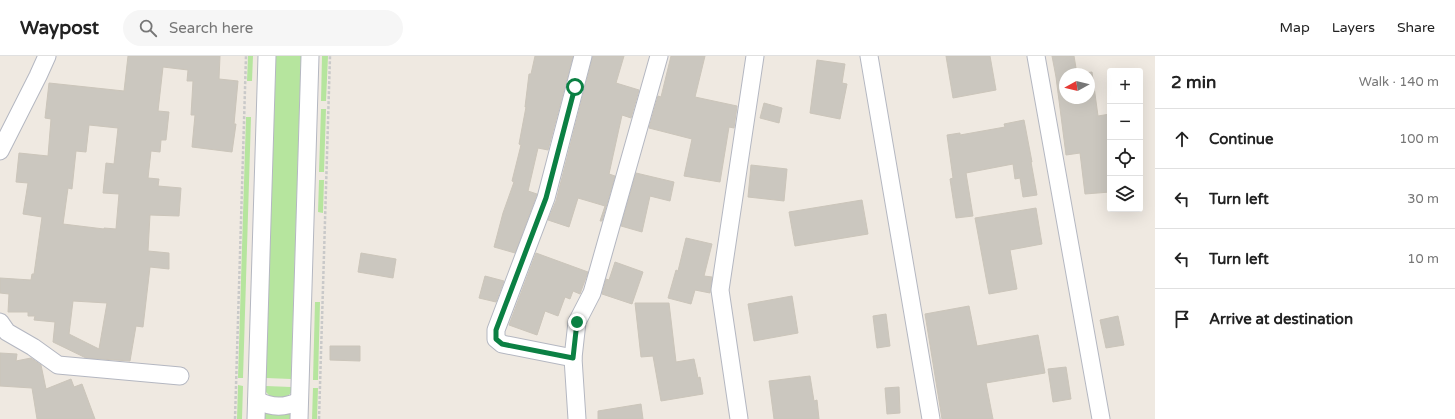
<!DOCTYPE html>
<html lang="en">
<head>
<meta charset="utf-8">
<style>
	body { margin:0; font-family:"Varela Round",sans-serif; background:#f6f6f6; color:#222 }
	.controls { position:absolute; right:12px; top:12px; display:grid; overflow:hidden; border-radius:4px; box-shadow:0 4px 16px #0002 }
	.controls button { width:36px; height:36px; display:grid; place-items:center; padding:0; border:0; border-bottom:1px solid #e0e0e0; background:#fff; color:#222; font:20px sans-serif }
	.compass { position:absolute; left:1059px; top:12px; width:36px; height:36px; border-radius:50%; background:#fff; box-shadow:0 4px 16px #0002; rotate:262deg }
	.stop { position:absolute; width:12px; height:12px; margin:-9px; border:3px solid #0b8043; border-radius:50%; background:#fff }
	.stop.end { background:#0b8043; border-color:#fff; box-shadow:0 1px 4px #0008 }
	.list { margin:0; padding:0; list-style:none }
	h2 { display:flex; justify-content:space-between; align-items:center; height:52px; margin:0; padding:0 16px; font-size:17px }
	h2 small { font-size:13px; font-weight:400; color:#767676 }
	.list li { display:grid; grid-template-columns:26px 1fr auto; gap:12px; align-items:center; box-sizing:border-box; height:60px; padding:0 16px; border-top:1px solid #e0e0e0 }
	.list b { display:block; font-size:15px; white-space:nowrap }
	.list em { font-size:13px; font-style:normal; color:#767676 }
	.icon { flex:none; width:22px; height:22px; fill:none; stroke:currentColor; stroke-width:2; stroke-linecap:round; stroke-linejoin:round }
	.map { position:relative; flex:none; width:1155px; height:363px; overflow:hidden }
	header { display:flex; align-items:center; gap:24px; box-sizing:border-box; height:56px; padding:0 20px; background:#fff; border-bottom:1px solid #e0e0e0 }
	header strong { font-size:19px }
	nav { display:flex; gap:22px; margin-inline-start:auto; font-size:14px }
	.search { width:280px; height:36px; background:#f6f6f6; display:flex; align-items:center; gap:10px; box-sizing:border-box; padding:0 14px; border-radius:22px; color:#767676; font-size:15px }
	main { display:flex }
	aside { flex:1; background:#fff }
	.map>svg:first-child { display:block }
	.green { fill:#b6e59e }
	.building { fill:#cbc7bf; stroke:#cbc5ba; fill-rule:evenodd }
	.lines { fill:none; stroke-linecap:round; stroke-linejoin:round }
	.minor-casing { stroke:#b4b7c1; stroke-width:19 }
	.path { stroke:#c9c9c9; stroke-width:2.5; stroke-dasharray:3 2; stroke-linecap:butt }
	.minor { stroke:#fff; stroke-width:17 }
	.route { stroke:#0b8043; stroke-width:5 }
</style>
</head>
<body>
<header>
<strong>Waypost</strong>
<div class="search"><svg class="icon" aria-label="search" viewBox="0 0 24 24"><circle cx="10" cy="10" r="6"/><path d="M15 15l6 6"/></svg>Search here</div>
<nav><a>Map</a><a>Layers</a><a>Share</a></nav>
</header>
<main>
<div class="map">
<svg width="1155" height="363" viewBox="0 0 1155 363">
	<rect width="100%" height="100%" fill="#efe9e1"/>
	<g class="green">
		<path d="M248,0H253L252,25H247Z"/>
		<path d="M276,0H301L291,323L266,322Z"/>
		<path d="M322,0H328L326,45H321Z"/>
		<path d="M321,53H326L324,116H319Z"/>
		<path d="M246,61H251L243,322H238Z"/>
		<path d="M319,124H324L323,157L318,156Z"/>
		<path d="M315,246H320L318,324H313Z"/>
		<path d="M238,329L243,330L242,363H237Z"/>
		<path d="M266,330L291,331V337C283,345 273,345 266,336Z"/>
		<path d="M313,332H318L317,363H312Z"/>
		<path d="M265,356L290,357V363H265Z"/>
	</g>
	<g class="building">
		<path d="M128,0H220L219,23L238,25L234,68H236L232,96L192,91L195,59H191L193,25H187L188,14L163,11L158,55L169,56L166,84H161L160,96L151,95L148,122L159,123L158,130L181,132L179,160L150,159L148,195L169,197V213L150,211L143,271L136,270L130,305L86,302L53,286L55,266L34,264L35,260H28V256H8L9,238L0,237V222L31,224L32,218H34L42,161L23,158L28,127L16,126L19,97L48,100L51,63L45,62L49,27L124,35ZM89,69L118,72L114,108L106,107L103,137L119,138L116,173L104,172V173L63,168L68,132L72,133L76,95L86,96ZM73,245L107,247L99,293L69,278Z"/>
		<path d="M535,0H573L548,94L538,92L528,135L537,138L515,197L494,191L503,157L514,126L512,125L521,89L519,88L526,51H525L529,18H531Z"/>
		<path d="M593,0H624L616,27L639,34L631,62L622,59L609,118L615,120L602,165H600L605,150L578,142L569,171L548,164L556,145Z"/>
		<path d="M671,0H705L695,41L737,50L734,72L729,71L720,126L684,120L692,83L649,72L658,40L661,41Z"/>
		<path d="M946,0H990L996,34L953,42Z"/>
		<path d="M1052,0H1074L1077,18L1092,16L1098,60L1110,58V136L1085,138L1080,97L1066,99L1056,21ZM1065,18H1089V42H1065Z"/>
		<path d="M817,4L845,8L842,27L847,28L840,63L810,57Z"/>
		<path d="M764,47L782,52L779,67L760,62Z"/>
		<path d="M1024,64L1032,106H1031L1037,139L1023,141L1020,122L1015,123L1013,108L966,117L973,160L956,162L950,123L953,122L947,79L960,77V79L1005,71L1004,68Z"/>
		<path d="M751,109L787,113L784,145L748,141Z"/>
		<path d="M636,117L674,126L670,145L650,140L642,176L621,170Z"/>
		<path d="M862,144L868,178L795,190L789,156Z"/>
		<path d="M1036,152L1042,188L1010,194L1017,233L989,238L975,162Z"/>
		<path d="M686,182L712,188L704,220L712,221L710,237L695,234L691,248L668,242L676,214L678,215Z"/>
		<path d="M361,197L396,203L393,222L358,216Z"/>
		<path d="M536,197L588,216L580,238L573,235L570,243L565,241L558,260L545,255L537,279L509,269Z"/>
		<path d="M615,206L643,216L632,248L602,238L606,223L609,224Z"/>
		<path d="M485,220L504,225L496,246L479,242Z"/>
		<path d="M792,240L798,277L754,285L748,248Z"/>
		<path d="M635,247H669L676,306L694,303L698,322L700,321L703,338L661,345L653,300L641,301Z"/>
		<path d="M969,250L977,290L1038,279L1045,317L986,327L993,363H942L925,258Z"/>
		<path d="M886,258L890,290L877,292L873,260Z"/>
		<path d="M1118,260L1124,289L1106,292L1100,264Z"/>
		<path d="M330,290H360V305L330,304Z"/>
		<path d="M0,297L17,298L16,305L31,302L41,309L46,333L71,323L74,331L82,328L95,363H37L32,332L0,330Z"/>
		<path d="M1066,311L1071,343L1053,346L1048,313Z"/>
		<path d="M810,320L814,345L817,344L819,363H774L769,325Z"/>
		<path d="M899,331L900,357L887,358L885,332Z"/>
		<path d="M641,348L643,363H598V355Z"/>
	</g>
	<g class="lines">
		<defs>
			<g id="minor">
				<path d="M869,0L931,363"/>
				<path d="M1036,0L1101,363"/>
				<path d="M0,95L38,20L47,0"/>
				<path d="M0,266L7,276L33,291L58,309L180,320"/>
				<path d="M573,302L502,288L496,283V274L546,142L583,0"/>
				<path d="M257,344C271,352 285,352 299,345"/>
				<path d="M256,363L267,0"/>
				<path d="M299,363L310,0"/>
				<path d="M577,363L573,302L577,266L592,237L659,0"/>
				<path d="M739,363L720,234L755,0"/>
			</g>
		</defs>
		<use href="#minor" class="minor-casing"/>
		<g class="path">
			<path d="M235,363L246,0"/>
			<path d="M319,363L330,0"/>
		</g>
		<use href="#minor" class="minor"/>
	</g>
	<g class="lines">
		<path class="route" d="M575,31L546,142L496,274V283L502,288L573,302L577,266"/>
	</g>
</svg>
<div class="controls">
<button>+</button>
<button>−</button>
<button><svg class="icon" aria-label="locate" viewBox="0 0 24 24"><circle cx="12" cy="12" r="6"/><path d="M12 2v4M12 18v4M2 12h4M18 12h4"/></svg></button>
<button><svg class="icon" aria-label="layers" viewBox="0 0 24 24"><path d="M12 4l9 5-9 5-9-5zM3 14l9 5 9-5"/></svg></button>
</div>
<svg class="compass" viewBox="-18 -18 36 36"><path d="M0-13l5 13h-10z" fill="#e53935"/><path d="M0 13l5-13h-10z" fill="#767676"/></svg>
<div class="stop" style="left:575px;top:31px"></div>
<div class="stop end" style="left:577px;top:266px"></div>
</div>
<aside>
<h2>2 min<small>Walk · 140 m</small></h2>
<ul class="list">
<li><svg class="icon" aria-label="ahead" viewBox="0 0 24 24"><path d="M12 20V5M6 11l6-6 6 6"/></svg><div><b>Continue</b></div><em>100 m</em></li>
<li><svg class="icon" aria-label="left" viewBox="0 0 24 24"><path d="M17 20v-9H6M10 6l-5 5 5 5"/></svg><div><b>Turn left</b></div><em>30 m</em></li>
<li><svg class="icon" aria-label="left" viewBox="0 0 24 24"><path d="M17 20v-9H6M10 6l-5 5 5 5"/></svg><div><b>Turn left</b></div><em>10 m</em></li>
<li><svg class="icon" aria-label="arrive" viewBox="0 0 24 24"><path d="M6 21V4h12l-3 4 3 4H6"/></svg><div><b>Arrive at destination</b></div></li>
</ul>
</aside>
</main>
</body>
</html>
